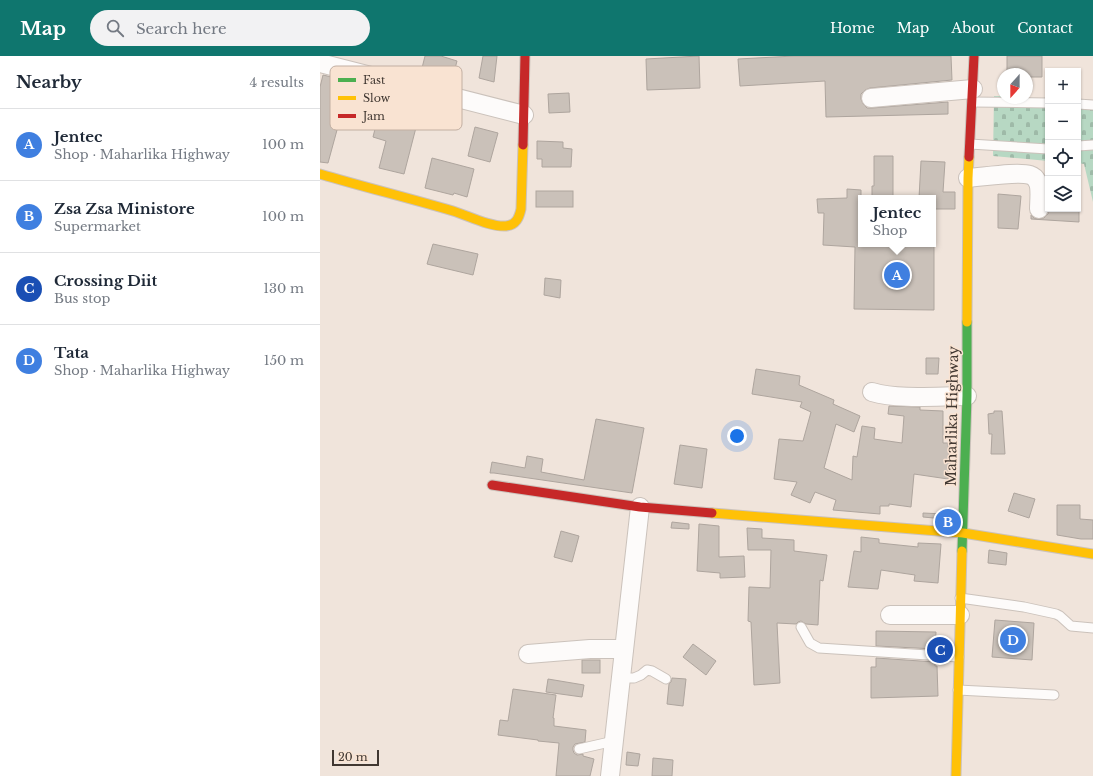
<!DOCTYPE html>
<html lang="en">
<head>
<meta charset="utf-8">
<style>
	body { margin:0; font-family:"Libre Baskerville",serif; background:#f2f2f3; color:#1f2937 }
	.controls { position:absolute; right:12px; top:12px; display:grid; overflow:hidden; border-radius:0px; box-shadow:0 1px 3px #0004 }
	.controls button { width:36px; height:36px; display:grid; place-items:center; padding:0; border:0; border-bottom:1px solid #e0e1e3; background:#fff; color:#1f2937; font:20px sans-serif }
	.compass { position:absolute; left:677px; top:12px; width:36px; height:36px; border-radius:50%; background:#fff; box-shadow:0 1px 3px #0004; rotate:201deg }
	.scale { position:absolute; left:12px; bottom:10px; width:47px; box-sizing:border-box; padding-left:4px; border:2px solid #403731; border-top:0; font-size:11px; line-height:14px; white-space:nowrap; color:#403731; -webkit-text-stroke:3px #f9e3d2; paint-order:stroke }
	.you { position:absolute; left:417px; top:380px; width:14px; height:14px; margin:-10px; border:3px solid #fff; border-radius:50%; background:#1a73e8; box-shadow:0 0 0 6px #1a73e833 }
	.badge { display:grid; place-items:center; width:26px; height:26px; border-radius:50%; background:#0f766e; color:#fff; font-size:13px; font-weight:700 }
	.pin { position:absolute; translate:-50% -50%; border:2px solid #fff; box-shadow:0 1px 4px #0006 }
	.popup { position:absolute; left:538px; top:139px; width:78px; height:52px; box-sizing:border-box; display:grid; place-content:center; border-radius:0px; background:#fff; filter:drop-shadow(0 1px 3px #0005); font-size:13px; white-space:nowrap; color:#747a83 }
	.popup b { font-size:15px; color:#1f2937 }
	.popup::after { content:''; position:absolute; left:50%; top:100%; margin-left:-8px; border:8px solid transparent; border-top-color:#fff }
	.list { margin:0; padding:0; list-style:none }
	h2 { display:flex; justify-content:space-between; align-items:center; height:52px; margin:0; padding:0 16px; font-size:17px }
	h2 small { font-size:13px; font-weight:400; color:#747a83 }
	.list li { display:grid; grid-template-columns:26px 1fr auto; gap:12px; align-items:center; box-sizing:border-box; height:72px; padding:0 16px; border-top:1px solid #e0e1e3 }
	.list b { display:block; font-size:15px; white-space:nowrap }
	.list p { margin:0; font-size:13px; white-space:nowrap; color:#747a83 }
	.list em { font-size:13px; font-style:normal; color:#747a83 }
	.icon { flex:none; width:22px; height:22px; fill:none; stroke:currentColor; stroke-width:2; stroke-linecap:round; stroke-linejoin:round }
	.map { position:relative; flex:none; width:773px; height:720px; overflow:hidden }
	header { display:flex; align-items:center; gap:24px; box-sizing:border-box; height:56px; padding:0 20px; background:#0f766e; color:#fff }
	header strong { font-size:19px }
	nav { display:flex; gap:22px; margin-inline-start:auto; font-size:14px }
	.search { width:280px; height:36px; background:#f2f2f3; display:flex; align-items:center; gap:10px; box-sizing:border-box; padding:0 14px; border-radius:22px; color:#747a83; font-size:15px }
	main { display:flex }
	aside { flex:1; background:#fff }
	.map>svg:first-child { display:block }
	.cemetery { fill:url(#cemetery-stones) }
	.building { fill:#cac1b9; stroke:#aea59e }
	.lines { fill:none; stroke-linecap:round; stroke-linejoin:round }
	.lane-casing { stroke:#cbc2bb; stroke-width:11 }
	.street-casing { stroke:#cbc2bb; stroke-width:20 }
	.fast-casing { stroke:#cbc2bb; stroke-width:11 }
	.slow-casing { stroke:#cbc2bb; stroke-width:11 }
	.jam-casing { stroke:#cbc2bb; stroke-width:11 }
	.lane { stroke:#fdfbfa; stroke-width:9 }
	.street { stroke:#fdfbfa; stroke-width:18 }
	.fast { stroke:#4caf50; stroke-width:9 }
	.slow { stroke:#ffc107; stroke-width:9 }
	.jam { stroke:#c62828; stroke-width:9 }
	.labels { text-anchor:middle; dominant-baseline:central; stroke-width:3; stroke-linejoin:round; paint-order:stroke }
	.street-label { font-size:14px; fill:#403731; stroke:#f9e3d2 }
	.key { fill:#f9e3d2; stroke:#c2afa2; stroke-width:1 }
	.key-label { font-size:11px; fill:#403731 }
</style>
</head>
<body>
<header>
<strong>Map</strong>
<div class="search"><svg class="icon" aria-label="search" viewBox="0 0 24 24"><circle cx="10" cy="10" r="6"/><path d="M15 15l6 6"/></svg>Search here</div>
<nav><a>Home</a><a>Map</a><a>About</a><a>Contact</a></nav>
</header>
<main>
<aside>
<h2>Nearby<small>4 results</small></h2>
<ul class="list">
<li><span class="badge" style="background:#3f7fe0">A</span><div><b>Jentec</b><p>Shop · Maharlika Highway</p></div><em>100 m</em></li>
<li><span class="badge" style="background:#3f7fe0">B</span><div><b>Zsa Zsa Ministore</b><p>Supermarket</p></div><em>100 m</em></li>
<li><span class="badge" style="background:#1a4fb4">C</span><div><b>Crossing Diit</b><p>Bus stop</p></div><em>130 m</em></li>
<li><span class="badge" style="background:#3f7fe0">D</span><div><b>Tata</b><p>Shop · Maharlika Highway</p></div><em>150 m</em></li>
</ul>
</aside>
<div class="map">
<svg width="773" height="720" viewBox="0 0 773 720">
	<defs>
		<pattern id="cemetery-stones" width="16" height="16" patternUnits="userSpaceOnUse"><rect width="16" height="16" fill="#b7d8c3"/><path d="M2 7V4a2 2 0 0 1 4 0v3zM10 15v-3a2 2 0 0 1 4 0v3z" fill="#9ebaa8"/></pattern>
	</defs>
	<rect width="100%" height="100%" fill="#f0e4db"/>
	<g class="cemetery">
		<path d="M674,40H683V42H706L728,44V105L673,100Z"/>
		<path d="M758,46L773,47V146L764,108L758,107Z"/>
	</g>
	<g class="building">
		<path d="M105,0H121L137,5L132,24L101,16Z"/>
		<path d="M163,0H177L174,26L159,22Z"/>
		<path d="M379,0L380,32L327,34L326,3Z"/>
		<path d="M474,0H631L632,24L550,32L545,34L541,38V43L543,48L547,52H552L628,46V58L506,61L505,25L420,30L418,3Z"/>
		<path d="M687,0H722V21H707V18H687Z"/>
		<path d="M3,19L24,24L14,73L17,74L8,107L0,106V31Z"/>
		<path d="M249,37L250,56L229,57L228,38Z"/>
		<path d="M84,51L100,56L84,118L59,112L66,85L53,81L57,65L79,70Z"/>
		<path d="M155,71L178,77L170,106L148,100Z"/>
		<path d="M217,85L243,86V92L252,93L251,111H222V103H217Z"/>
		<path d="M554,100H573V142H552V130H554Z"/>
		<path d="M112,102L154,113L147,141L134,137L133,139L105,132Z"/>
		<path d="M601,105L625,106L623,136H635V153H613V142H599Z"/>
		<path d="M527,133L541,134V188H614V254L534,253L535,191L503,189L504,157H498L497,143L527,142Z"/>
		<rect x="216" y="135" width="37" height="16"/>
		<path d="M678,138L701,140L698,173L678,172Z"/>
		<path d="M730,153H759V166L711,163V159L714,162L718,163L724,162L728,158Z"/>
		<path d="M113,188L158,198L153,219L107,208Z"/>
		<path d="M225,222L241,224L240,242L224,239Z"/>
		<path d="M606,302H619L618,318H606Z"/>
		<path d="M436,313L480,320L479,329L514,344L513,348L540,360L534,376L516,368L504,412L532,424L533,400L537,401L542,370L555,372L554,383L582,387L584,360L568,358L569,350L600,351V354L623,355V387H628L629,403L631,404L628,423L594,418L591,451L569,448V450H560V458L513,454L516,444L495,436L490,447L471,439L477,426L454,423L459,383L483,385L491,356L480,351L482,346L432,338Z"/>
		<path d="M674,355H682L685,398H671L672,378H669L668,358L674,357Z"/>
		<path d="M276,363L324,372L312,437L174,417H170L172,406L205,412L207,400L223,403L221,416L264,424Z"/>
		<path d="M360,389L387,393L382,432L354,428Z"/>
		<path d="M694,437L715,443L709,462L688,455Z"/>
		<path d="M737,449H760V463L773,464V483H761L737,479Z"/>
		<path d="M603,457L624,458V463L603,461Z"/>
		<path d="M352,466L369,468V473L351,472Z"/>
		<path d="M379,468L399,470V501L424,500L425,521L400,522V517L377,515Z"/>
		<path d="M427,472L442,473V482L474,484V495L507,499L503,525L500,524L498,569L486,568L481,565L478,566L476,568L457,567L460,627L434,629L431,566L428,565L429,531L450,532L451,494H428Z"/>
		<path d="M241,475L259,480L252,506L234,501Z"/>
		<path d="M541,481L559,483V487L598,491V487L621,488L618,527L594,525L595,519L561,514L558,533L528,531L534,495L541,496Z"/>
		<path d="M669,494L687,497L686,509L668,507Z"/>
		<path d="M675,564L714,567L712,604L672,601Z"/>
		<path d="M556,575L616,576L615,593L556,590Z"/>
		<path d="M373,588L396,605L386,619L363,601Z"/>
		<path d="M556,602L615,606V610H617L618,640L551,642V611H556Z"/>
		<rect x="262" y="604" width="18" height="13"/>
		<path d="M352,622L366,623L363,650L347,648L349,628L351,626Z"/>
		<path d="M228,623L264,629L262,641L226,636Z"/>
		<path d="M193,633L236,639L233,662H234V670L266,674L265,686L255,688L253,691V694L254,697L257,699L263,698V700L274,703L270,720H236L239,687L218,685V684L178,679L180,664L188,665Z"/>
		<path d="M307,696L320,698L318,710L306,709Z"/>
		<path d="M333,702L353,704L352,720H332Z"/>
	</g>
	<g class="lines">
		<defs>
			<g id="lane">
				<path d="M652,46L728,47"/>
				<path d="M758,48L773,49"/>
				<path d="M650,88L728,93"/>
				<path d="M758,90L773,89"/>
				<path d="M640,542L704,551L736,558L740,560L751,570L773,572"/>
				<path d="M481,571L490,587L499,592L639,601"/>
				<path d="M301,622H314L321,619L327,614L332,615L346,623"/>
				<path d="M638,634L734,639"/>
				<path d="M259,693L294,685"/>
			</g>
			<g id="street">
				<path d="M0,7L204,59"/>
				<path d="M551,42L653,33"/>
				<path d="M648,122C663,121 698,115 710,119C713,120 716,123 717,125C721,131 719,146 719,153"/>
				<path d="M552,336C579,344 618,340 647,340"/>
				<path d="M570,559H640"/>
				<path d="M208,598L270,593H304"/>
				<path d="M290,720L320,451"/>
			</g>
			<path id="fast" d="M642,495L647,340V266"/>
			<g id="slow">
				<path d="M0,118C44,131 89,142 133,155C149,160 170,171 186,170C196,169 199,162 201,153L203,89"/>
				<path d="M647,266L648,122L649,101"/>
				<path d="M392,457L643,477L773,498"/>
				<path d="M636,720L642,495"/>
			</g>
			<g id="jam">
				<path d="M203,89L205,0"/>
				<path d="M649,101L654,0"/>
				<path d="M172,429L320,451L392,457"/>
			</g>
		</defs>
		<use href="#lane" class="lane-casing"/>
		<use href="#street" class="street-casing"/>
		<use href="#fast" class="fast-casing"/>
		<use href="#slow" class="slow-casing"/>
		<use href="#jam" class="jam-casing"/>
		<use href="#lane" class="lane"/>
		<use href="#street" class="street"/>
		<use href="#fast" class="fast"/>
		<use href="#slow" class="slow"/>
		<use href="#jam" class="jam"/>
	</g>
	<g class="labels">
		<g class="street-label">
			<text transform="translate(632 360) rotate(-89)">Maharlika Highway</text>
		</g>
	</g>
	<rect x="10" y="10" width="132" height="64" rx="6" class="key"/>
	<rect x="18" y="22" width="18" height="4" fill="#4caf50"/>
	<rect x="18" y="40" width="18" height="4" fill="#ffc107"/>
	<rect x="18" y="58" width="18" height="4" fill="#c62828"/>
	<g class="key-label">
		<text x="43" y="28">Fast</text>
		<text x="43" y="46">Slow</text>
		<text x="43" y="64">Jam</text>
	</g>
</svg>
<div class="controls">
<button>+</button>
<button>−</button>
<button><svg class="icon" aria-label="locate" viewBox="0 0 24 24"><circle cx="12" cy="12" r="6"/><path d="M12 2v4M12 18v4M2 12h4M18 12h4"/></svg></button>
<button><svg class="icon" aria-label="layers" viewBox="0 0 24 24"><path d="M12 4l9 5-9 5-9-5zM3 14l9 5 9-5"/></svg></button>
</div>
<svg class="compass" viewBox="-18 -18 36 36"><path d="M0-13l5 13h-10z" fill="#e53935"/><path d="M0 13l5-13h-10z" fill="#747a83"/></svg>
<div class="scale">20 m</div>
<div class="you"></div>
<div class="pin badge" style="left:577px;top:219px;background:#3f7fe0">A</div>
<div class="popup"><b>Jentec</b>Shop</div>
<div class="pin badge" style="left:628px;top:466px;background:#3f7fe0">B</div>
<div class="pin badge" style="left:620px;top:594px;background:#1a4fb4">C</div>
<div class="pin badge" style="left:693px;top:584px;background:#3f7fe0">D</div>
</div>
</main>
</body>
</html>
